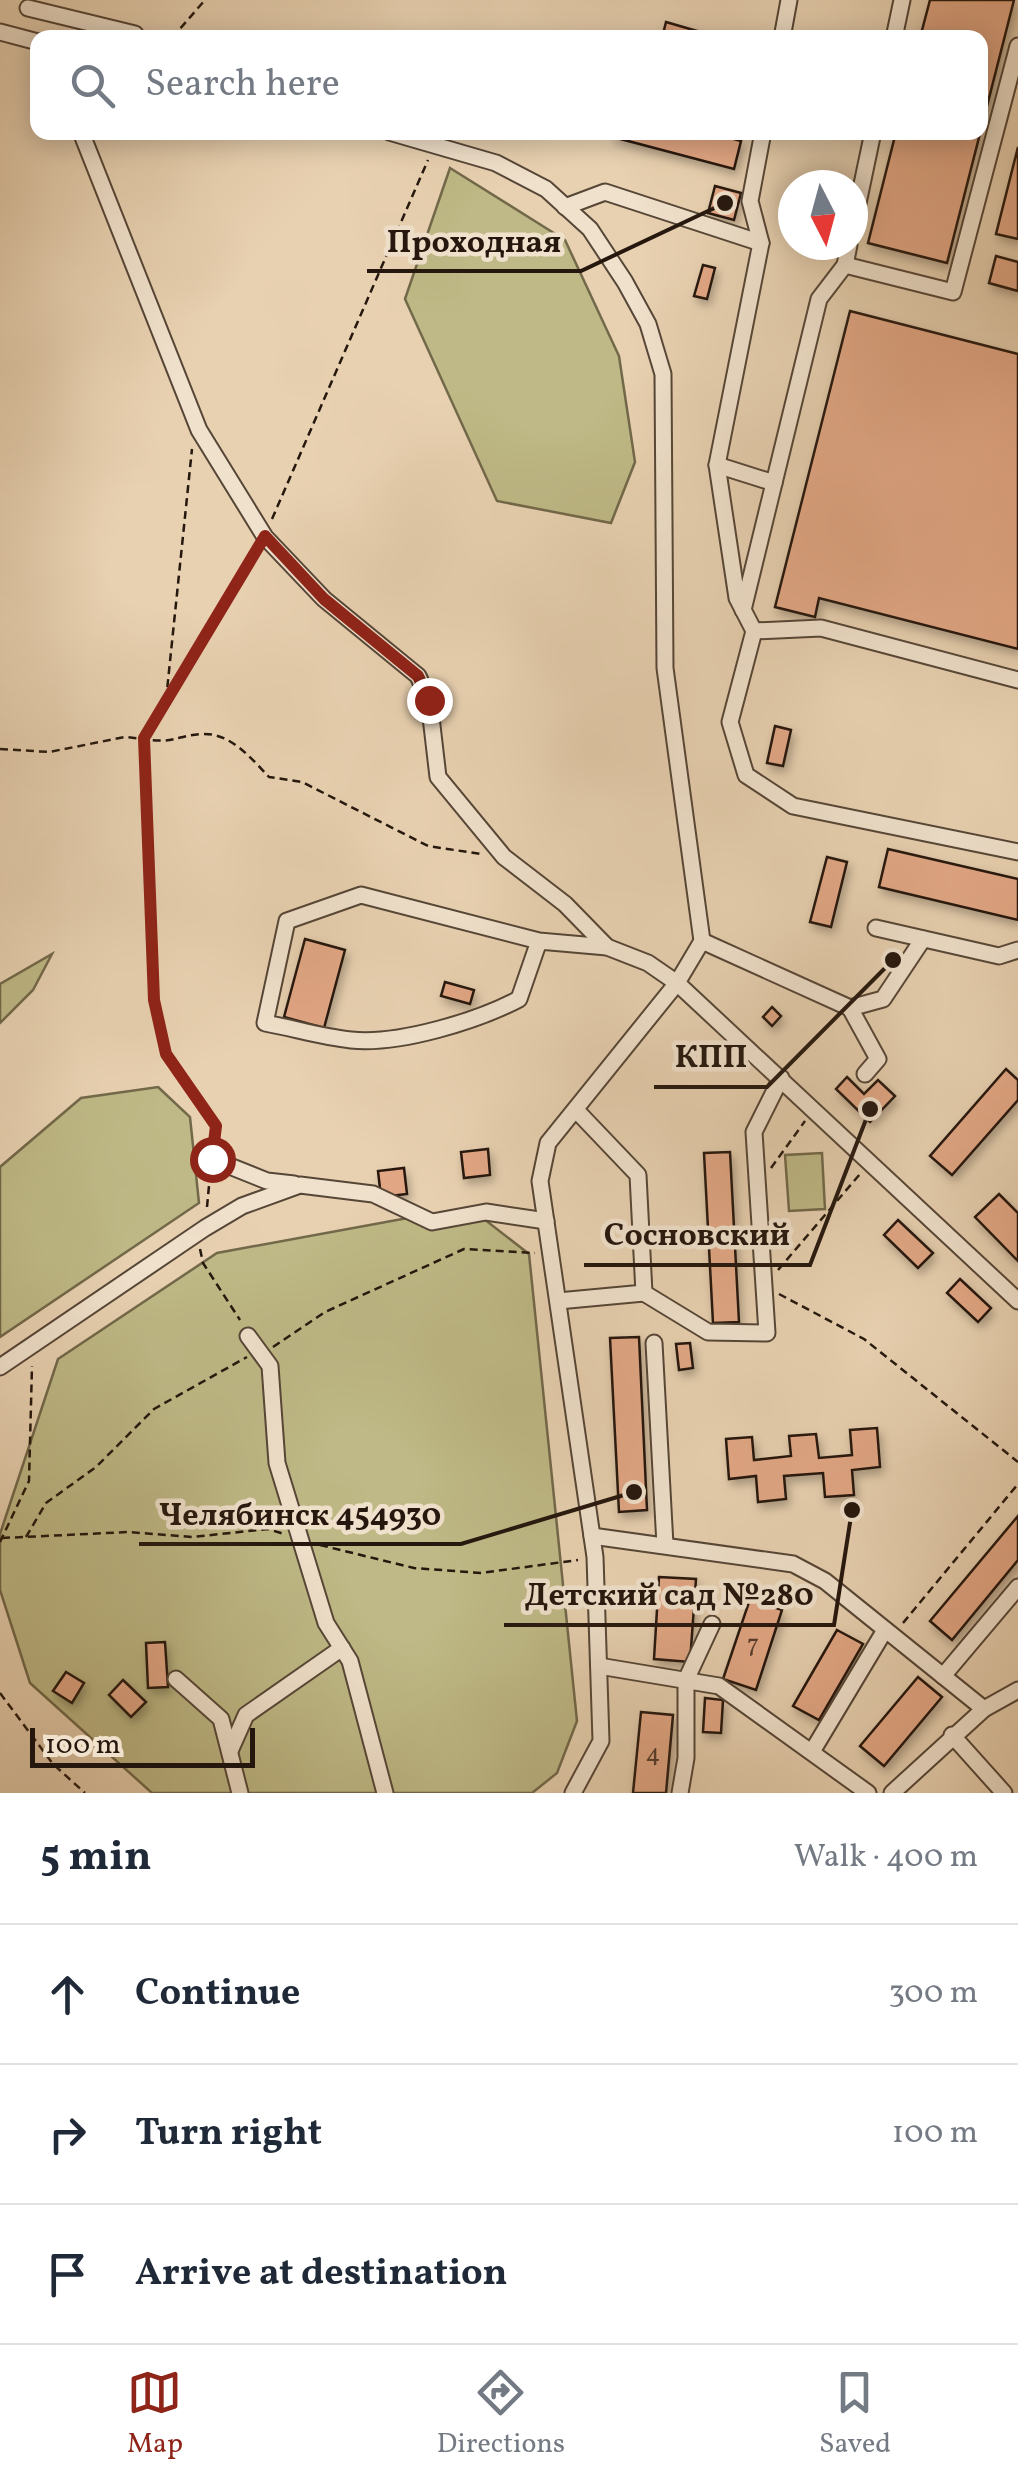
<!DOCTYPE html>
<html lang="en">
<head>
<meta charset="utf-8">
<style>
	body { margin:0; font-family:Vollkorn,serif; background:#f6f6f7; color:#1f2937 }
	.compass { position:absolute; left:778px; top:170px; width:90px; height:90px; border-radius:50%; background:#fff; box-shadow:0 5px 25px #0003; rotate:174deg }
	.scale { position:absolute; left:30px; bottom:25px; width:225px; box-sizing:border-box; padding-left:10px; border:5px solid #25170e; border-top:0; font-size:28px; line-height:35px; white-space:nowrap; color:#25170e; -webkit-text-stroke:8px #f0e1cc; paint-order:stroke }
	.stop { position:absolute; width:30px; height:30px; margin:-22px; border:8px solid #8f2418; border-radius:50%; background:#fff }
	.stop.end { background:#8f2418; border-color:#fff; box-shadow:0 2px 10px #0008 }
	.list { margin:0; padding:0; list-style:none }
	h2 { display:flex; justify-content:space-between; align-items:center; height:130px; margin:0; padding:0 40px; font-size:42px }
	h2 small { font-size:32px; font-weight:400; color:#747a83 }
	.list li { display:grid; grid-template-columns:65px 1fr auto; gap:30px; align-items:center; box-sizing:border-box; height:140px; padding:0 40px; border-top:2px solid #e0e1e3 }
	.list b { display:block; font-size:38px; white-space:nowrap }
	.list em { font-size:32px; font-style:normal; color:#747a83 }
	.icon { flex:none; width:55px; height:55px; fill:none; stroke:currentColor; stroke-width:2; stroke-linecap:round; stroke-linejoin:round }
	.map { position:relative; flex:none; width:1018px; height:1793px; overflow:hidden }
	.search { position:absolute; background:#fff; box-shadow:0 5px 25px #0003; left:30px; right:30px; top:30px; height:110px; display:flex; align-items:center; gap:25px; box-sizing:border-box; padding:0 35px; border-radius:20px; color:#747a83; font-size:38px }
	.sheet { height:550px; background:#fff }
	nav { display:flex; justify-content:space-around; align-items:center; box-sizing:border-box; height:140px; border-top:2px solid #e0e1e3; background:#fff; font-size:28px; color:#747a83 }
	nav a { display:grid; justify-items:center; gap:5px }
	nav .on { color:#8f2418 }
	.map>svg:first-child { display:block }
	.green { fill:#beb986; stroke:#72684a; stroke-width:2.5 }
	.building { fill:#e2a785; stroke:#25170e; stroke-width:2.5; filter:url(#shadow) }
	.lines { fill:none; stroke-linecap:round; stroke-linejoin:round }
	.minor-casing { stroke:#564637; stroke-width:19 }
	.path { stroke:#25170e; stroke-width:2.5; stroke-dasharray:8 5; stroke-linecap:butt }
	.minor { stroke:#f0e1cc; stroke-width:15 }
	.route { stroke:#8f2418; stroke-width:12 }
	.labels { text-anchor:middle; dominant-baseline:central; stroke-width:9; stroke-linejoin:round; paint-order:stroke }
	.number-label { font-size:25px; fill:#543b2c }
	.leader { fill:none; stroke:#25170e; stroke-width:4 }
	.callout-dot { fill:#25170e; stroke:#f0e1cc; stroke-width:4 }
	.callout-label { font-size:32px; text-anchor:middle; font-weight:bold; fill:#25170e; stroke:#f0e1cc; stroke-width:9; stroke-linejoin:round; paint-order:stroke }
</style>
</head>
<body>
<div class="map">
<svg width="1018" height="1793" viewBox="0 0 1018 1793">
	<defs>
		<filter id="shadow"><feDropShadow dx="3" dy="5.5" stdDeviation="5" flood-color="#0004"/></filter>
	</defs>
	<rect width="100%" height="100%" fill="#e8d1b1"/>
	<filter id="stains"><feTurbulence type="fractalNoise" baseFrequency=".002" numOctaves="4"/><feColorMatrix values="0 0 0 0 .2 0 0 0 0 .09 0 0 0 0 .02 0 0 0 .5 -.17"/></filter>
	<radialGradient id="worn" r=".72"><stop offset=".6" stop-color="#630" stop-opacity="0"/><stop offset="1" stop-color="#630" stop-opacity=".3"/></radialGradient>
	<g class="green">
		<path d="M450,168L565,240L619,356L635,462L611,523L497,501L405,299Z"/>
		<path d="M52,954L33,990L0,1023V984Z"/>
		<path d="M158,1087L190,1117L199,1203L0,1337V1167L81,1098Z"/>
		<path d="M822,1153L825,1209L789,1211L785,1155Z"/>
		<path d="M424,1215L484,1219L529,1254L577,1721L557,1773L532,1793H152L30,1683L0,1590V1534L58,1359L217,1253Z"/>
	</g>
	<g class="building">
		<path d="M930,0H1014L947,263L868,243L896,132H980V38H920Z"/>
		<path d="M666,22L721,38H662Z"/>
		<path d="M614,132H710L741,141L734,169L613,137Z"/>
		<path d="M1018,147V239L996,234Z"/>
		<path d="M715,186L741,193L734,220L708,213Z"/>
		<path d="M996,256L1018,262V291L989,283Z"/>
		<path d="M703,265L715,268L707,299L694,296Z"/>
		<path d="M850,311L1018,354V649L819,598L815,617L775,607Z"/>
		<path d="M775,726L791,730L783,766L767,763Z"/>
		<path d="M888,849L1018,879V920L879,887Z"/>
		<path d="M827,857L847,862L831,927L810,922Z"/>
		<path d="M305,939L345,950L324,1028L284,1017Z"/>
		<path d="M445,982L474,990L470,1004L441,996Z"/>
		<path d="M772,1007L781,1016L772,1026L763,1017Z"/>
		<path d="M1006,1069L1018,1080V1100L952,1175L930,1156Z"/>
		<path d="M847,1077L864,1094L878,1080L895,1096L870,1122L836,1089Z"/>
		<path d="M488,1149L490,1175L464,1178L461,1152Z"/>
		<path d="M730,1152L739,1322L713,1323L704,1153Z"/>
		<path d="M404,1168L407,1194L381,1197L378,1171Z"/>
		<path d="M999,1194L1018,1213V1261L975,1217Z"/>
		<path d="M898,1220L933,1253L918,1268L884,1235Z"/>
		<path d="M960,1279L991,1308L978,1322L947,1293Z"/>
		<path d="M639,1337L647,1510L619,1512L610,1338Z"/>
		<path d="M690,1343L693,1368L679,1370L676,1344Z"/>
		<path d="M877,1428L880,1467L852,1470L854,1495L825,1497L823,1473L784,1476L786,1499L758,1502L756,1476L729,1479L726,1439L752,1437L754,1460L791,1456L789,1436L816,1434L819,1458L852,1455L850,1430Z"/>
		<path d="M1018,1516V1560L952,1640L930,1621Z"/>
		<path d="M659,1577L696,1579L690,1662L654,1659Z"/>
		<path d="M750,1599L782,1610L756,1690L723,1679Z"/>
		<path d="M837,1630L863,1644L819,1720L793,1706Z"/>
		<path d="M165,1642L168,1687L148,1688L146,1643Z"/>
		<path d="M66,1672L84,1683L72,1703L53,1691Z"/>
		<path d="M918,1677L942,1697L884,1766L860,1746Z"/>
		<path d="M123,1680L146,1702L131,1717L109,1695Z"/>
		<path d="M705,1698L723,1700L721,1733L703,1732Z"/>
		<path d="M641,1712L673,1715L666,1793H633Z"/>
	</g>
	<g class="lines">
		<defs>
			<g id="minor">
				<path d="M28,8L135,34"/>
				<path d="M0,32L38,42"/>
				<path d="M782,38L789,0"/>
				<path d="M894,38L902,0"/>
				<path d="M81,132L199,430L265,537L324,599L418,676L429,700L438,777L504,857L565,904L607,947"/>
				<path d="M389,132L496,163L546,189L590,229L625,282L648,324L663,374L665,668L702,941L677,983L548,1143L540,1181L595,1557L601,1741L573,1793"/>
				<path d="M763,132L750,201L761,243L717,465L737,598L754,631L730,722L746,775L793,806L1018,852"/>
				<path d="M565,207L605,192L761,243"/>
				<path d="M853,227L873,132"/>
				<path d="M845,265L953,292L1018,46"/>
				<path d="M717,465L774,483L819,299L845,265L849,245"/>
				<path d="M743,610L774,483"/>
				<path d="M754,631L821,628L1018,680"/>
				<path d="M876,928L999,956L1018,950"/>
				<path d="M539,941L519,999C477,1021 399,1045 351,1040C322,1037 293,1028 265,1023L287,921L361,895L539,941L607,947L648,963L677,983L1018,1301"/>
				<path d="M702,941L850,1008L883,999L923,939"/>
				<path d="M850,1008L878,1059L865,1074"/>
				<path d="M212,1159L267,1181L294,1184"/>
				<path d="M644,1293L708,1332L767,1333L754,1132L781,1078"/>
				<path d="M558,1301L644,1293L638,1175L576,1110"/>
				<path d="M248,1336L270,1366L277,1463L326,1623L350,1661L385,1793"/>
				<path d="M654,1343L665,1545"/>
				<path d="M0,1367L205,1228L242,1206L300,1185L373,1194L432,1222L486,1212L546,1221"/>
				<path d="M592,1536L793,1564L825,1581L984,1709L1018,1690"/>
				<path d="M599,1666L719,1686L868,1793"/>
				<path d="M943,1676L1018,1587"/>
				<path d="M176,1679L221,1719L240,1793"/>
				<path d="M952,1735L1004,1793"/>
				<path d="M813,1750L885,1630"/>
				<path d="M230,1751L246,1715L342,1648"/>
				<path d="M680,1793L686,1758V1680L712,1624"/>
				<path d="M892,1793L984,1709"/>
			</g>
		</defs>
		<use href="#minor" class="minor-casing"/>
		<g class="path">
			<path d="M172,38L205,0"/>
			<path d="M272,519L428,160"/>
			<path d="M166,700L192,449"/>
			<path d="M0,749L49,752L125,737L144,739L257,549"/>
			<path d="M214,1142L216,1126L166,1054L154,1001L144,739C174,744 175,736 201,734C230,732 251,758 269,777L302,782L428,846L481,854"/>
			<path d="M771,1168L805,1121"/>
			<path d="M207,1207L210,1175"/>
			<path d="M200,1249L203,1263L240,1320"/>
			<path d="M778,1270L860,1174"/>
			<path d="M779,1294L864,1339L1018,1462"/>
			<path d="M273,1347L325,1312L464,1249L535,1253"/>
			<path d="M26,1537L46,1503L96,1467L154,1409L247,1357"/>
			<path d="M2,1538L128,1532L192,1537L268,1529L284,1534"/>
			<path d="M0,1542L29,1481L32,1366"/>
			<path d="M320,1545L414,1568L481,1573L578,1560"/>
			<path d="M903,1623L1018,1484"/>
			<path d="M0,1693L53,1764L85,1793"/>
		</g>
		<use href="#minor" class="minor"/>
	</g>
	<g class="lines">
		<path class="route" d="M212,1159L216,1126L166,1054L154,1000L144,738L265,536L324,599L418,676L429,700"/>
	</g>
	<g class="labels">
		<g class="number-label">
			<text x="753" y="1645">7</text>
			<text x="653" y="1754">4</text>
		</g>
	</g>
	<path class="leader" d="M725 203L581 271H367M893 960L767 1087H654M870 1109L810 1265H584M634 1492L461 1544H139M852 1510L834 1625H504"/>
	<g class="callout-dot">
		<circle cx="725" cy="203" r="10"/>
		<circle cx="893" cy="960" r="10"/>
		<circle cx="870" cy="1109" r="10"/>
		<circle cx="634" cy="1492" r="10"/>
		<circle cx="852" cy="1510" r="10"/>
	</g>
	<g class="callout-label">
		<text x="474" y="252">Проходная</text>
		<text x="711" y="1067">КПП</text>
		<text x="697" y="1245">Сосновский</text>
		<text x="300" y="1525">Челябинск 454930</text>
		<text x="669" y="1605">Детский сад №280</text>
	</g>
	<rect width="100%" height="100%" filter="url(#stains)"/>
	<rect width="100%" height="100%" fill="url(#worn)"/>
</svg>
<svg class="compass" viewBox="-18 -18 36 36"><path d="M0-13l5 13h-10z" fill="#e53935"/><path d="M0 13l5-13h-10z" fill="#747a83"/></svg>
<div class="scale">100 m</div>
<div class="stop" style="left:212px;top:1159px"></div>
<div class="stop end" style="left:429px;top:700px"></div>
<div class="search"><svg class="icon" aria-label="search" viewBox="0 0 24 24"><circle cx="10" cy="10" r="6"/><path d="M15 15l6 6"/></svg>Search here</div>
</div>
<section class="sheet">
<h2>5 min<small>Walk · 400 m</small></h2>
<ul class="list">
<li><svg class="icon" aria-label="ahead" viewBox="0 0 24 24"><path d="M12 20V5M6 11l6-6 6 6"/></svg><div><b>Continue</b></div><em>300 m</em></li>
<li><svg class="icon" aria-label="right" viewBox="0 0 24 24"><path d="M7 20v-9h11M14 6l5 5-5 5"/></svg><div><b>Turn right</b></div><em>100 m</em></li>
<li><svg class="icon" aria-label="arrive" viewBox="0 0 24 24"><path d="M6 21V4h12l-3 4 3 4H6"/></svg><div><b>Arrive at destination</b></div></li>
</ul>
</section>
<nav>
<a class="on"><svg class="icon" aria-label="map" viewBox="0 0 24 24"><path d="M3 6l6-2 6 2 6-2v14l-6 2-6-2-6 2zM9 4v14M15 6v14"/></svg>Map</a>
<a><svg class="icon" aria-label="directions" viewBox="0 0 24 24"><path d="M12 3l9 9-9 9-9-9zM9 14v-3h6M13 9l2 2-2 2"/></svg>Directions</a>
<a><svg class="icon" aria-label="saved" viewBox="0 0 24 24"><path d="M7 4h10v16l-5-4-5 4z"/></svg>Saved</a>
</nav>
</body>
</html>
